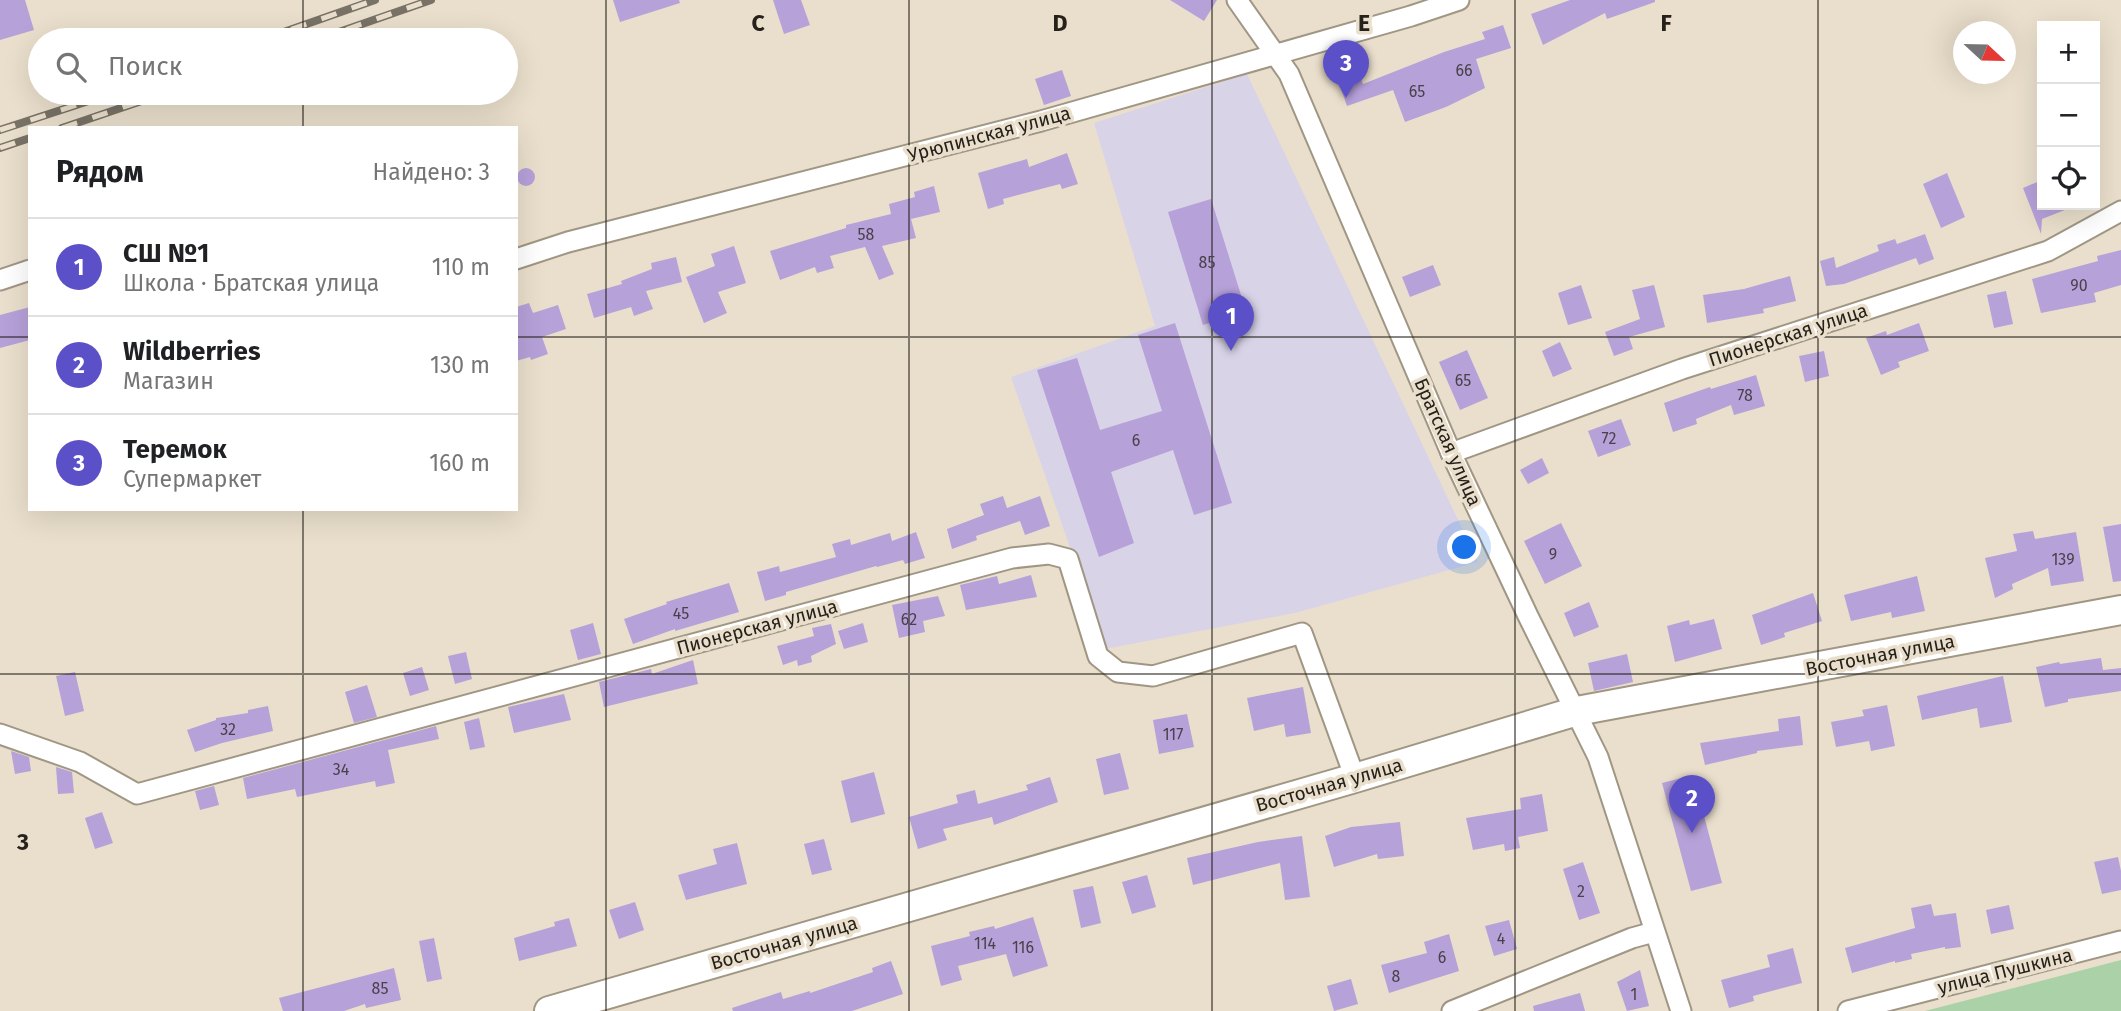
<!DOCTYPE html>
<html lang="ru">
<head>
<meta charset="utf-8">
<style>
	body { margin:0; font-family:"Fira Sans",sans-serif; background:#f2f2f2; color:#202124 }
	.controls { position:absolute; right:21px; top:21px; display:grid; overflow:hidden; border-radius:0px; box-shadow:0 7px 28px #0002 }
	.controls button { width:63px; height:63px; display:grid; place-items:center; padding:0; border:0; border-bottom:2px solid #e0e0e0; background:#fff; color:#202124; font:35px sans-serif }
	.compass { position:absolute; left:1953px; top:21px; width:63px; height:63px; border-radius:50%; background:#fff; box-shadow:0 7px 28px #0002; rotate:112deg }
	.you { position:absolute; left:1465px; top:548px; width:24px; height:24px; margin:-18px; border:5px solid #fff; border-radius:50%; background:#1a73e8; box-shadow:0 0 0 10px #1a73e833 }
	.badge { display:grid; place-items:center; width:46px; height:46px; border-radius:50%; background:#5c50c8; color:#fff; font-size:23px; font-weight:700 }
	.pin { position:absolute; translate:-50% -58px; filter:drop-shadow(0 2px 4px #0008) }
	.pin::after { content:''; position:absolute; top:37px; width:24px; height:21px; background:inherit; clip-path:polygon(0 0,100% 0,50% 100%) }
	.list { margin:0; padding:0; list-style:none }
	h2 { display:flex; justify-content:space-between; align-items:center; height:91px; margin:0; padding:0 28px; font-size:30px }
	h2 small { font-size:23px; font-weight:400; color:#757577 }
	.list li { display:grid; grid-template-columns:46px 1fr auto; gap:21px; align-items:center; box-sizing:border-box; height:98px; padding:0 28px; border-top:2px solid #e0e0e0 }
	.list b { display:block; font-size:26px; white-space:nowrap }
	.list p { margin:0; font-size:23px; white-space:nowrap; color:#757577 }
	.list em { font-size:23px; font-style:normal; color:#757577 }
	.icon { flex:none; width:38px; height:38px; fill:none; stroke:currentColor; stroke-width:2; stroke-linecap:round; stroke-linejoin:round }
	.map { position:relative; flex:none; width:2121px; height:1011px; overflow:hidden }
	.search { position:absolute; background:#fff; box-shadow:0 7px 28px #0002; left:28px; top:28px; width:490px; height:77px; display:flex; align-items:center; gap:18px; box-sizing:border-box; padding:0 24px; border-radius:38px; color:#757577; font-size:26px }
	.panel { position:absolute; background:#fff; box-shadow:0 7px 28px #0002; left:28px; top:126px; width:490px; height:385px; border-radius:0px }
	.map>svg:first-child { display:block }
	.education { fill:#d9d3e8 }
	.green { fill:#aad1a8 }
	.building { fill:#b6a1d9 }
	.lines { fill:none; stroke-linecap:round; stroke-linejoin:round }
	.street-casing { stroke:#a09684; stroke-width:23 }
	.secondary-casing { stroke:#a09684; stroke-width:32 }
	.street { stroke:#fff; stroke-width:19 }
	.secondary { stroke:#fff; stroke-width:28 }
	.rail-casing { stroke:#797266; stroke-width:8 }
	.rail { stroke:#eadfcc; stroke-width:5; stroke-dasharray:16; stroke-linecap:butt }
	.grid { fill:none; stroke:#26221b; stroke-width:2; stroke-opacity:0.55 }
	.labels { text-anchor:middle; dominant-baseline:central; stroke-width:7; stroke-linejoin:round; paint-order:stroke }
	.number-label { font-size:16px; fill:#4a424a }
	.street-label { font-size:19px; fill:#26221b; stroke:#eadfcc }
	.grid-label { font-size:23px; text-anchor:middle; font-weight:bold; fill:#26221b; stroke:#eadfcc; stroke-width:7; stroke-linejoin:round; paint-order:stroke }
</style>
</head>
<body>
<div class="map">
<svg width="2121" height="1011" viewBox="0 0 2121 1011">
	<rect width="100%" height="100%" fill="#eadfcc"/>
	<path class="education" d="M1247,74L1478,562L1295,613L1105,649L1011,377L1155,326L1094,123Z"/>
	<path class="green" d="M2121,960V1011H1925Z"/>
	<g class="building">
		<path d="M0,0H25L34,30L0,40Z"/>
		<path d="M613,0H679L680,3L620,22Z"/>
		<path d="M773,0H801L810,25L784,34Z"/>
		<path d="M1170,0H1217L1204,21Z"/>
		<path d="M1570,0H1655V2L1607,19L1605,13L1543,45L1531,14Z"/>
		<path d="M1503,25L1511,48L1476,59L1485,88L1446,107L1405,122L1393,90L1347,106L1334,70L1355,63L1363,84L1444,52L1485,39L1482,32Z"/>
		<path d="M1062,70L1071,96L1044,105L1035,79Z"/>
		<path d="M1067,153L1078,184L1062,189L1060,184L1003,199L1004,204L988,209L978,173L1027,159L1029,167Z"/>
		<circle cx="526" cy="177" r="9"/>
		<path d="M1947,173L1965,217L1941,228L1923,184Z"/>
		<path d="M2042,180V205L2075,206L2042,219L2041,234L2023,188Z"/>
		<path d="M934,186L940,212L911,219L916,238L882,246L894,274L879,280L865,247L830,256L834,268L817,273L815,267L780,280L770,251L846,228V225L891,214L889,204L915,197L914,192Z"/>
		<path d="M1211,199L1246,311L1203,325L1168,212Z"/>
		<path d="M1925,234L1934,259L1919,265L1916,258L1844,284L1826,286L1820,261L1834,257L1836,268L1879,251L1877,245L1895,239L1897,244Z"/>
		<path d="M734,246L746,283L718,292L727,313L704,323L686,277L715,266L711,254Z"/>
		<path d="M2121,250V285L2094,293L2096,302L2041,313L2032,279L2098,261L2097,256Z"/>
		<path d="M676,257L682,282L646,291L653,309L634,316L631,307L594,318L587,294L622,284L621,281L652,269L651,263Z"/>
		<path d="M1433,265L1441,285L1410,297L1402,277Z"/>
		<path d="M1790,276L1796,301L1763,309L1764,313L1707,323L1703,295L1744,289Z"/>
		<path d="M1581,285L1592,318L1568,325L1558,293Z"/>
		<path d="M1654,285L1665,327L1629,337L1633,349L1614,356L1605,332L1640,319L1632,290Z"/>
		<path d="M2006,291L2013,324L1994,328L1987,295Z"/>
		<path d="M529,303L533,313L558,305L566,329L542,337L548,354L531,360L530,357L516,361V307Z"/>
		<path d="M30,307V340L0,348V315Z"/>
		<path d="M1175,323L1232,503L1194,515L1173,450L1111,472L1134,543L1099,557L1037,370L1077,358L1100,430L1162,411L1138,335Z"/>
		<path d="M1919,323L1929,351L1898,362L1900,367L1881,375L1866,338L1886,331L1887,335Z"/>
		<path d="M1560,342L1572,369L1553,377L1542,351Z"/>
		<path d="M1467,350L1488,398L1460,410L1439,362Z"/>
		<path d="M1824,351L1829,376L1805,382L1799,356Z"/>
		<path d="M1756,375L1765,406L1734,415L1731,405L1696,419L1697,424L1673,432L1664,403L1710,387L1711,389Z"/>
		<path d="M1621,419L1631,445L1598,457L1588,431Z"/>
		<path d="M1542,458L1549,473L1528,484L1520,470Z"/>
		<path d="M1003,496L1007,508L1040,496L1050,526L1025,535L1020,521L976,536L977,540L952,549L947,529L984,515L980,504Z"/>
		<path d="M1561,523L1582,566L1545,584L1524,541Z"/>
		<path d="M2121,524V581L2113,582L2103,527Z"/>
		<path d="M2033,531L2035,539L2076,532L2084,581L2051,586L2048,568L2012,584L2013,589L1995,598L1985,558L2017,551L2013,534Z"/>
		<path d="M916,532L925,558L905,564L903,560L877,567L876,566L786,592V595L765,601L757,572L779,566L780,572L836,557L832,544L850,539L851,545L890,533L892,541Z"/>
		<path d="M1031,575L1037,597L966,610L960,585L997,576L999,584Z"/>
		<path d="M1917,576L1925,611L1892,618L1891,612L1851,621L1844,595Z"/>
		<path d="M729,583L739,612L675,631V629L633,644L624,619L667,604L666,602Z"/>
		<path d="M1813,593L1822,621L1784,633L1785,637L1761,645L1752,615Z"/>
		<path d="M938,596L945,616L923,621L925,632L899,638L892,605Z"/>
		<path d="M1589,602L1599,627L1574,637L1564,613Z"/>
		<path d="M1714,619L1722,649L1675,662L1667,626L1689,620L1690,625Z"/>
		<path d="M593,623L601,654L578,660L570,630Z"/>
		<path d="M863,623L868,642L844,649L838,631Z"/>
		<path d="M831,624L836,644L811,656L812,662L798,666L797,660L783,665L777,646L814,636L812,628Z"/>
		<path d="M466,652L472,679L455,684L448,656Z"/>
		<path d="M1627,654L1633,682L1594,691L1588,663Z"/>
		<path d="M2101,658L2103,670L2121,668V691L2068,699V702L2045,707L2036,667L2059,662L2060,664Z"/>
		<path d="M693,660L698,684L604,707L599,682L651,669L652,674Z"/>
		<path d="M422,667L429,690L410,696L403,673Z"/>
		<path d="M75,672L84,711L65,716L56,676Z"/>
		<path d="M2003,676L2012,722L1980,728L1977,708L1922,720L1917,696Z"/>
		<path d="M367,685L377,717L354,723L345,692Z"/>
		<path d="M1303,687L1311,733L1286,737L1284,724L1254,731L1247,698Z"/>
		<path d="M564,694L571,720L514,733L508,707Z"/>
		<path d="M1887,705L1895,746L1871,751L1869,741L1836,747L1831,722L1864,716L1862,710Z"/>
		<path d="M268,706L273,731L222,743L195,752L187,730L216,720V718L248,713V710Z"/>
		<path d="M1187,714L1194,747L1159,754L1153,720Z"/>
		<path d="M1800,716L1803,745L1757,751V753L1705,765L1700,743L1779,731L1778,719Z"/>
		<path d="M479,718L485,747L470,750L464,722Z"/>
		<path d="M436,726L439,739L388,750L395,783L376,787L375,781L297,797L295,789L247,799L243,778Z"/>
		<path d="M11,751L29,757L31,771L15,774Z"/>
		<path d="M1120,753L1129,789L1104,795L1096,759Z"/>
		<path d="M56,767L72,772L74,793L58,794Z"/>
		<path d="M874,772L885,814L851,823L841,781Z"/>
		<path d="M1693,775L1722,883L1691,891L1662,783Z"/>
		<path d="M1050,777L1058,802L994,825L992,817L943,829L947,840L918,849L909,817L958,803L956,795L975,790L978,804L1028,790L1026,785Z"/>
		<path d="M214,786L219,805L200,810L195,791Z"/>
		<path d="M1542,794L1548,831L1518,837L1520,848L1505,851L1504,844L1473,850L1466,818L1521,809L1520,798Z"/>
		<path d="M102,812L113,843L95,849L85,818Z"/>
		<path d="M1400,822L1404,856L1378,859L1377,854L1334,867L1325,836L1351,827Z"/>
		<path d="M1302,836L1310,897L1285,900L1280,863L1193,885L1187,858L1258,842Z"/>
		<path d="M824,839L832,870L812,875L804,844Z"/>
		<path d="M737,843L747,884L686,900L678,875L717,864L713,849Z"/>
		<path d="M2118,857L2121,871V890L2102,894L2094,862Z"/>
		<path d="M1583,862L1600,913L1579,920L1563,869Z"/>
		<path d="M1147,875L1156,907L1132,914L1122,882Z"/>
		<path d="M1093,886L1101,923L1081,928L1073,890Z"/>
		<path d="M635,902L644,930L619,939L609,910Z"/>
		<path d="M1931,904L1934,916L1956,913L1961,947L1945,949V947L1911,954L1912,959L1895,963V961L1852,973L1845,948L1915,928L1911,908Z"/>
		<path d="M2009,905L2014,929L1991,934L1986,910Z"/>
		<path d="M1033,917L1048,966L1013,977L1006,954L958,966L962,980L941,986L931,946L970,936L969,932L994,926L995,929Z"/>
		<path d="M569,918L577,946L519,961L514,938L555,926L554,922Z"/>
		<path d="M1509,920L1517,949L1494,956L1485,926Z"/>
		<path d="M1449,934L1459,971L1389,993L1381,965L1427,953L1424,942Z"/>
		<path d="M434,938L442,979L427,982L419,941Z"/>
		<path d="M1793,948L1802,983L1753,996L1754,1001L1729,1008L1721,980L1770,967L1767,955Z"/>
		<path d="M891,961L903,994L852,1011H733L732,1008L781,992L783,999L810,991V993L873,972L872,968Z"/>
		<path d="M394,968L401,1000L366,1008L365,1004L344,1011H283L279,998Z"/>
		<path d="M1640,970L1649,1006L1627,1011L1617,982Z"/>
		<path d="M1351,979L1358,1004L1334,1011L1327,986Z"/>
		<path d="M1580,993L1585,1011H1534L1533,1006Z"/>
	</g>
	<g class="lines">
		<defs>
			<g id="street">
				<path d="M1237,0L1289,74L1451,453L1528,616L1598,757L1681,1011"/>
				<path d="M516,259L568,242L1041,121L1411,16L1459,0"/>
				<path d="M0,280L30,270"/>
				<path d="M1451,453L1682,369L2048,251L2121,211"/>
				<path d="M0,734L80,762L137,794L1012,558L1049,554L1068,559L1098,656L1118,672L1153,676L1302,633L1355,778"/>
				<path d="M1452,1011L1632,938L1654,932"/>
				<path d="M1848,1011L2121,941"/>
			</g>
			<path id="secondary" d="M549,1011L1355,778L1577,711L2121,610"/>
		</defs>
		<use href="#street" class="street-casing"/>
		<use href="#secondary" class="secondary-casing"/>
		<use href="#street" class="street"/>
		<use href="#secondary" class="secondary"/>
		<defs>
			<g id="rail">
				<path d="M261,40L375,0"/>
				<path d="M316,40L431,0"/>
				<path d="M62,128L165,93"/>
				<path d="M0,130L113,93"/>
				<path d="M0,148L30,138"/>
			</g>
		</defs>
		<use href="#rail" class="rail-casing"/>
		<use href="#rail" class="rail"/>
	</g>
	<path class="grid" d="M303,0V40M606,0V1011M909,0V1011M1212,0V1011M1515,0V1011M1818,0V1011M303,93V128M0,337H30M516,337H2121M303,509V1011M0,674H2121"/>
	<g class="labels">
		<g class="number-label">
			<text x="1464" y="70">66</text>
			<text x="1417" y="91">65</text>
			<text x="866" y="234">58</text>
			<text x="1207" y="262">85</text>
			<text x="2079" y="285">90</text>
			<text x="1463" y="380">65</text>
			<text x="1745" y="395">78</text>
			<text x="1609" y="438">72</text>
			<text x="1136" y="440">6</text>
			<text x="1553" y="554">9</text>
			<text x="2063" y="559">139</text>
			<text x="681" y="613">45</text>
			<text x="909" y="619">62</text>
			<text x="228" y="729">32</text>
			<text x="1173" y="734">117</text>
			<text x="341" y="769">34</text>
			<text x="1581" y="891">2</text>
			<text x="1501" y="938">4</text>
			<text x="985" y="943">114</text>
			<text x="1023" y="947">116</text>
			<text x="1442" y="957">6</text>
			<text x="1396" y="976">8</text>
			<text x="380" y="988">85</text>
			<text x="1634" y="994">1</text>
		</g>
		<g class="street-label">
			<text transform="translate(989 134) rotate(-15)">Урюпинская улица</text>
			<text transform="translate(1788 335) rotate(-18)">Пионерская улица</text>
			<text transform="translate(1448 442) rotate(66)">Братская улица</text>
			<text transform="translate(757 627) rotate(-15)">Пионерская улица</text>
			<text transform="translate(1880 655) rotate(-11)">Восточная улица</text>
			<text transform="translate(1329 785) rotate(-16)">Восточная улица</text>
			<text transform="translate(784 943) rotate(-16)">Восточная улица</text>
			<text transform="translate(2005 971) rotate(-14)">улица Пушкина</text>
		</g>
	</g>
	<g class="grid-label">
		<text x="758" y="31">C</text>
		<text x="1060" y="31">D</text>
		<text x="1364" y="31">E</text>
		<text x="1666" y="31">F</text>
		<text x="23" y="850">3</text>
	</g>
</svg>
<div class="controls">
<button>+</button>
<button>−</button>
<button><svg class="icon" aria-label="locate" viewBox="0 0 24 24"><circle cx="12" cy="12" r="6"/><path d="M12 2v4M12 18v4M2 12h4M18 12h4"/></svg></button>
</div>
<svg class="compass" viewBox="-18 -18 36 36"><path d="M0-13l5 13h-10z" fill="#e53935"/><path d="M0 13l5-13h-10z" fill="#757577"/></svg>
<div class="you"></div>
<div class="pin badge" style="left:1231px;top:351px">1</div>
<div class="pin badge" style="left:1692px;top:833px">2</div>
<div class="pin badge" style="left:1346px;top:98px">3</div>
<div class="search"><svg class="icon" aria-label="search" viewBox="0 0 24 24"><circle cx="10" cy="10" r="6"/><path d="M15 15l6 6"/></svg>Поиск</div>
<section class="panel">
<h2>Рядом<small>Найдено: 3</small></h2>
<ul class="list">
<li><span class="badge">1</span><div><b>СШ №1</b><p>Школа · Братская улица</p></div><em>110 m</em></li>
<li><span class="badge">2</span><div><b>Wildberries</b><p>Магазин</p></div><em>130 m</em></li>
<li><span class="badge">3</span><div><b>Теремок</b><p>Супермаркет</p></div><em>160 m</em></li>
</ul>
</section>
</div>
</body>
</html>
